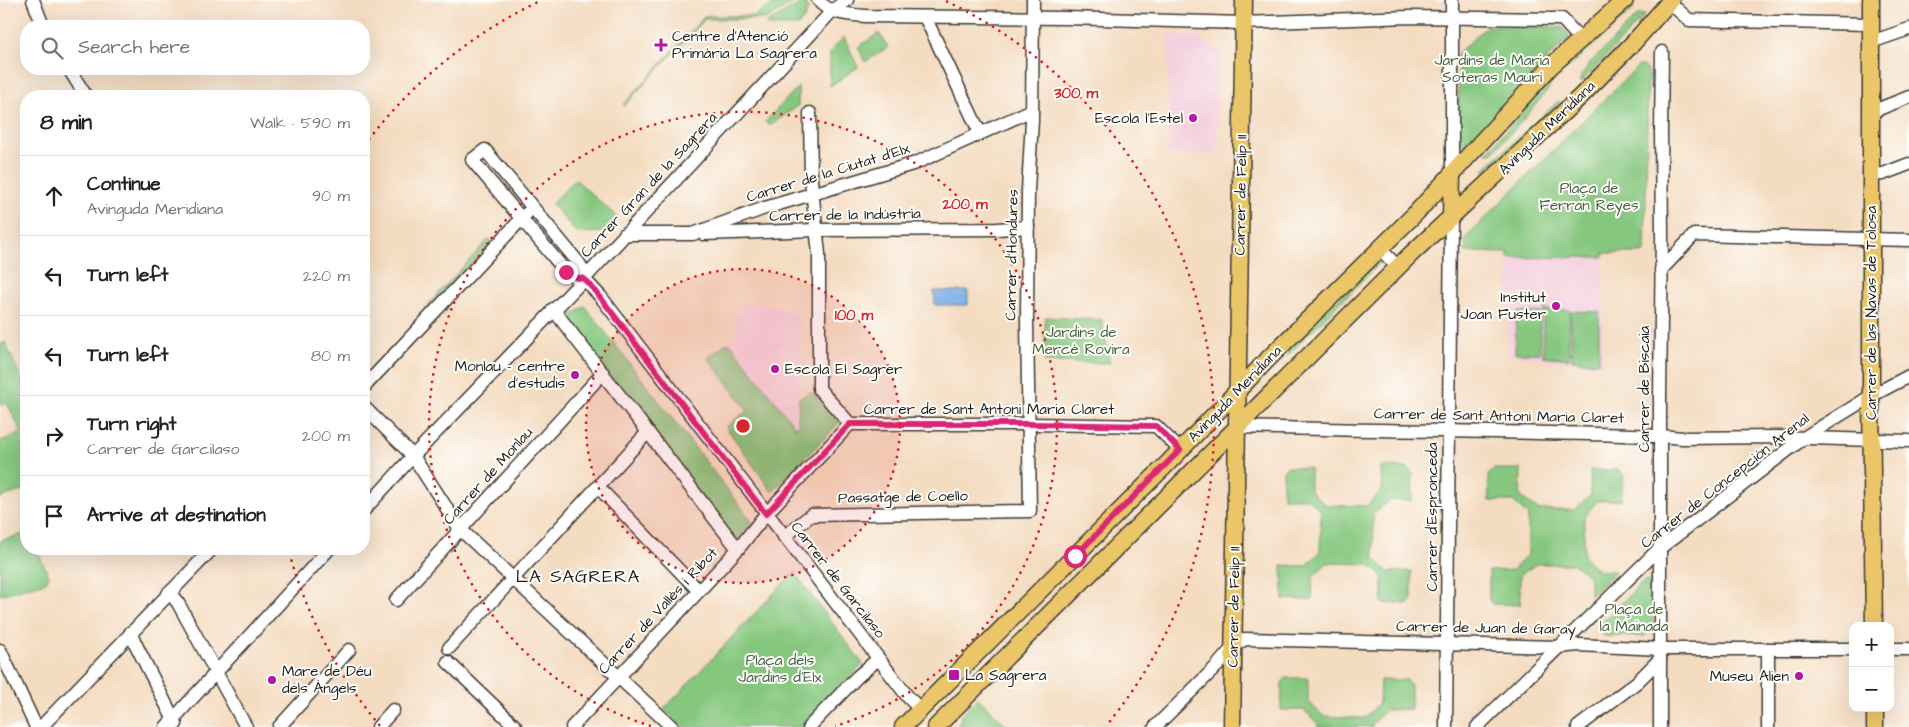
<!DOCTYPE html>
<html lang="en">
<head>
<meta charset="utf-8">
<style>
	body { margin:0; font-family:"Architects Daughter",sans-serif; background:#f6f6f6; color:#222 }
	.controls { position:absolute; right:15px; bottom:15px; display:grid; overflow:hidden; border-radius:10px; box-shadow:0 5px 20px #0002 }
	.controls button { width:45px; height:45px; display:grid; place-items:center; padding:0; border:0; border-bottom:1px solid #e0e0e0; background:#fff; color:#222; font:25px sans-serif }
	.stop { position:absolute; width:15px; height:15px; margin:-11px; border:4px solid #db2777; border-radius:50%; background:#fff }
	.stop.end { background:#db2777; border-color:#fff; box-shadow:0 1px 5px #0008 }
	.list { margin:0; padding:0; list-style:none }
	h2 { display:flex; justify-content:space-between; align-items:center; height:65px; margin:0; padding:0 20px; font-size:21px }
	h2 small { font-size:16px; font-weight:400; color:#767676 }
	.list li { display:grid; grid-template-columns:32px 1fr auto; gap:15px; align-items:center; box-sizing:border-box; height:80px; padding:0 20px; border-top:1px solid #e0e0e0 }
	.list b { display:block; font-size:19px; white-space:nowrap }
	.list p { margin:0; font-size:16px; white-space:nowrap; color:#767676 }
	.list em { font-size:16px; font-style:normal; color:#767676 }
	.icon { flex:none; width:28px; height:28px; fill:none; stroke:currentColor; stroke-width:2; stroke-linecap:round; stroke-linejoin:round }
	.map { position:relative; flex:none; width:1909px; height:727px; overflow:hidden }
	.search { position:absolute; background:#fff; box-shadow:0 5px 20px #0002; left:20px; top:20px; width:350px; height:55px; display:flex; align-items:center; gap:12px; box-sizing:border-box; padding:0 18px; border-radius:20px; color:#767676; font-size:19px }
	.panel { position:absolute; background:#fff; box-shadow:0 5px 20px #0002; left:20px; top:90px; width:350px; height:465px; border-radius:20px }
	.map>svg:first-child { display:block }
	.built { fill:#f4cfdd }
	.green { fill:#86c77f; stroke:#51724e }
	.water { fill:#7baee7; stroke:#4c6582 }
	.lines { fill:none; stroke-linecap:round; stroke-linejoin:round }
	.minor-casing { stroke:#3c3935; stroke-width:15 }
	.major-casing { stroke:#3c3935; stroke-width:19 }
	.minor { stroke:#fff; stroke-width:12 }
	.major { stroke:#ebc669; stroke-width:16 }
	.route { stroke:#db2777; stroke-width:6 }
	.ring { fill:none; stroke:#d62828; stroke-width:2.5; stroke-dasharray:2.5 5 }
	.poi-dot { fill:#b5179e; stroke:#fdfcf7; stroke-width:2 }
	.labels { text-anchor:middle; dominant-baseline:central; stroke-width:4; stroke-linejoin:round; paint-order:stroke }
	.poi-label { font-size:15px; fill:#1c1c1c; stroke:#fdfcf7; text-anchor:start }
	.park-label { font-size:15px; fill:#466044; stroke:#fdfcf7 }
	.street-label { font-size:15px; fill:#1c1c1c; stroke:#fdfcf7 }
	.quarter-label { font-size:18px; letter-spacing:1px; fill:#1c1c1c; stroke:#fdfcf7 }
	.centre { fill:#d62828; stroke:#fdfcf7; stroke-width:2.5 }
	.ring-label { font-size:15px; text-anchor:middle; font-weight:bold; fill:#d62828; stroke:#fdfcf7; stroke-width:4; stroke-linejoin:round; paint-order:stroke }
</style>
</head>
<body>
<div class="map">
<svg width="1909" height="727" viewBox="0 0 1909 727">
	<rect width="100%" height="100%" fill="#fdfcf7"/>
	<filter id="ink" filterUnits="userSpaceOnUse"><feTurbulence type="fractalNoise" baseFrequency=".02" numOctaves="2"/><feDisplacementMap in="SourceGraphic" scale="10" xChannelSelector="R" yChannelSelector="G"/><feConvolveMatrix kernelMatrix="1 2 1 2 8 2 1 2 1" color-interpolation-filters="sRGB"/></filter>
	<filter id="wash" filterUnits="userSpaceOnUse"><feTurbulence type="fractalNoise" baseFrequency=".0096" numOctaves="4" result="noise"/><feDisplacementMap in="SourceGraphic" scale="20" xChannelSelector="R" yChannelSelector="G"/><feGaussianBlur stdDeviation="1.12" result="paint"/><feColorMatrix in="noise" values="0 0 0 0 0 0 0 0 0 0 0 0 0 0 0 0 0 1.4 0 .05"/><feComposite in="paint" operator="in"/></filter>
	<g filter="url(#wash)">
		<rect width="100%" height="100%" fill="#f4dcc1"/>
		<g class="built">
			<path d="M1168,35H1195L1219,51L1218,154H1168Z"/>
			<path d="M1603,257V366L1508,355V258Z"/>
			<path d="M744,303L782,307L783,312L799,313L798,426L795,427L731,344L738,331L736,324Z"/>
		</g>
		<g class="green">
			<path d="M780,0H798L767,19H705L624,106L623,105L705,16H754Z"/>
			<path d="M803,2L808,9L805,17L798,26H767V23Z"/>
			<path d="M1634,5V9L1565,70H1561Z"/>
			<path d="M1638,15H1645L1581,83V76L1591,62Z"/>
			<path d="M1487,26L1562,27L1570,37L1548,58L1470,145L1465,146L1459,140L1458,53Z"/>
			<path d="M879,33L888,47L865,62L858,47Z"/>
			<path d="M844,37L858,67L830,86V52Z"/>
			<path d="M1638,66H1644L1648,71L1645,253H1603V257L1508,258V253L1466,252L1465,238Z"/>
			<path d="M1549,82V88L1524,119L1492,153H1486Z"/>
			<path d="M798,87V106L769,126L765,122Z"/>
			<path d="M1557,102H1561L1485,172V168Z"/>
			<path d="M575,179L618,218L605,232L577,233L552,204Z"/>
			<path d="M489,239L492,242L427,312L424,309Z"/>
			<path d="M1378,259L1381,262L1287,356L1286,351Z"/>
			<path d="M585,306L754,524L735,541L566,320Z"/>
			<path d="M1543,310H1570L1569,359L1543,356Z"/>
			<path d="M1571,311L1599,312V363L1572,360Z"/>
			<path d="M1516,312H1540V353H1515Z"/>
			<path d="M1045,317L1102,320L1110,363L1045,362Z"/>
			<path d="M5,342L26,389V489L0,498V441L22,433L7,403L0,405V345Z"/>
			<path d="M725,344H731L795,427L798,426L799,398L811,392L840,422L772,492L726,427L748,410L708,358Z"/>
			<path d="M1287,467L1310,468V491L1326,505L1367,506L1382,490L1381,467L1408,468L1413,474L1412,501L1390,500L1373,515L1374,558L1388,572L1412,571V599L1408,604L1382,603L1383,578L1369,564L1327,563L1313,577L1312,600L1283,599L1282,565L1306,566L1320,552L1321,511L1307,498H1283V471Z"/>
			<path d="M1494,469H1521L1520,496L1538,510H1574L1591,495L1590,470H1619L1624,475L1621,500L1597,501L1584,517V556L1599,571H1616L1590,596V578L1574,564H1536L1520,575V605L1492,604L1489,599V571L1513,570L1528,554V516L1513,501H1489L1488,475Z"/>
			<path d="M26,533V549H36L49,576L46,582L0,595V541Z"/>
			<path d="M794,572L863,664L803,727H683L664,709Z"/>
			<path d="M1644,581H1648L1652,585L1653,628L1644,636H1604L1597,629L1600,624Z"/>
			<path d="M1286,678H1308V701L1323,716L1364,718L1379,703L1380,680H1407L1411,685V709L1386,710L1372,724V727H1318V724L1304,710H1281L1282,683Z"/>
			<path d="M978,698L1008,727H958L962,714Z"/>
		</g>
		<path class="water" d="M934,291H968V305H935Z"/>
	</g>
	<g filter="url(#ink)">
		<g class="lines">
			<defs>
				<g id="minor">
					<path d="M33,0L43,26"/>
					<path d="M818,0C828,14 851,15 867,16L1066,18L1243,23L1409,17L1554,19H1562L1580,39"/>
					<path d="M1452,0V174"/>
					<path d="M1669,2L1689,20L1871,24"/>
					<path d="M925,17L980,133"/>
					<path d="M1871,42L1909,29"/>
					<path d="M69,69L86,96"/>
					<path d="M1871,112L1909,97"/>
					<path d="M810,113L811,180L819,254V389L850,424"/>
					<path d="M1870,175L1883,174L1909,164"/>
					<path d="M625,234H693L765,208L916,163L1032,110"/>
					<path d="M703,234L816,230L997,229L1028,227"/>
					<path d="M1377,252L1384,253L1395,264V270"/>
					<path d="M1661,270L1694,235L1909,240"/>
					<path d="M584,279L583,270L578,262L485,150L472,160L562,267L575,277L584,279L601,297L908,697L921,710"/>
					<path d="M553,309L738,549"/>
					<path d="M364,387L527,213"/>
					<path d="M364,407L413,456L460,529L672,727"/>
					<path d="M1238,427C1379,431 1519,431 1660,436L1683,438L1776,437L1909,441"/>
					<path d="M598,487L699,591"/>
					<path d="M364,510L413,456L584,279L833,10L847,0"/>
					<path d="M784,537L811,515L1030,511L1027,321L1028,190L1032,120L1033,0"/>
					<path d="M169,592L178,603L246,727"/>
					<path d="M396,600L603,373"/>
					<path d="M131,632L133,639L176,724"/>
					<path d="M449,648L648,432"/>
					<path d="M1890,649H1909"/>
					<path d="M0,650L36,727"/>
					<path d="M448,662L516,727"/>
					<path d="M41,727L212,549"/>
					<path d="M166,727L329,549"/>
					<path d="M279,727L349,650"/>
					<path d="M378,727L393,710"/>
					<path d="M572,727L699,591L738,549L766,514L850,424H1030L1156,426L1180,450"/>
					<path d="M809,727L857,677L878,659"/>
					<path d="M1155,727L1217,666L1234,646L1245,639L1559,647L1578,645L1660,649H1853"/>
					<path d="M1446,727L1451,217"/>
					<path d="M1477,727L1660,548L1805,437L1871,396L1909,376"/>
					<path d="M1578,727L1637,682L1660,659"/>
					<path d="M1660,727V398L1662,235L1661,132L1662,52"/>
					<path d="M1768,727V649"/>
				</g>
				<g id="major">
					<path d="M1871,0V396L1874,626"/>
					<path d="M1451,217L1452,174"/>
					<path d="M1875,708V727"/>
					<path d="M903,727L1167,464L1269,358L1417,212L1551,66L1625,0"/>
					<path d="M936,727L1410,255L1580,97L1634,42L1671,0"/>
					<path d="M1232,727L1244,0"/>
				</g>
			</defs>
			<use href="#minor" class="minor-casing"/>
			<use href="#major" class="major-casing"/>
			<use href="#minor" class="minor"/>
			<use href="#major" class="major"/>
		</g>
	</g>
	<g class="lines" filter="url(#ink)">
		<path class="route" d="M566,272L575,277L584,279L597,293L766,514L850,424H1030L1156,426L1180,450L1075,556"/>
	</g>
	<circle cx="743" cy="426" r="157" fill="#d62828" fill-opacity=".12"/>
	<g class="ring">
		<circle cx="743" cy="426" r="157"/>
		<path d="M651 726A314 314 0 1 1 835 726"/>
		<path d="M380 726A471 471 0 0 1 289 552M364 146A471 471 0 0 1 540 1M946 1A471 471 0 0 1 1106 726"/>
	</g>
	<g class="poi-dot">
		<path d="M658.5 37.5h5v5h5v5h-5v5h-5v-5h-5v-5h5z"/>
		<circle cx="1193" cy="118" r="5"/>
		<circle cx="1556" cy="306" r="5"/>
		<circle cx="775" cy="369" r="5"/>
		<circle cx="575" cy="375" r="5"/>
		<rect x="948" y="669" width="12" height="12" rx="2.5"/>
		<circle cx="1799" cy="676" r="5"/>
		<circle cx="272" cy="680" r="5"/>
	</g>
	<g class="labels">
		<g class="poi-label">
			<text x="672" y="36">Centre d'Atenció<tspan x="672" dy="17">Primària La Sagrera</tspan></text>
			<text x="1183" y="118" text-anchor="end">Escola l'Estel</text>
			<text x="1546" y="297" text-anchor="end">Institut<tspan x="1546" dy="17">Joan Fuster</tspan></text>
			<text x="565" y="366" text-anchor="end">Monlau - centre<tspan x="565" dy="17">d'estudis</tspan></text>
			<text x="785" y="369">Escola El Sagrer</text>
			<text x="282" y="671">Mare de Déu<tspan x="282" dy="17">dels Àngels</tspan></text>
			<text x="965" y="675">La Sagrera</text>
			<text x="1789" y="676" text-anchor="end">Museu Alien</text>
		</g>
		<g class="park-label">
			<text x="1492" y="60">Jardins de Maria<tspan x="1492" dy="17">Soteras Maurí</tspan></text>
			<text x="1589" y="188">Plaça de<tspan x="1589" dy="17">Ferran Reyes</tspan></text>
			<text x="1081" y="332">Jardins de<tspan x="1081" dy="17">Mercè Rovira</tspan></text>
			<text x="1634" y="609">Plaça de<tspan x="1634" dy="17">la Mainada</tspan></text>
			<text x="780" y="660">Plaça dels<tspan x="780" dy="17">Jardins d'Elx</tspan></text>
		</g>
		<g class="street-label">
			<text transform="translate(1547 128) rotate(-44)">Avinguda Meridiana</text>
			<text transform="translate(828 173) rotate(-17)">Carrer de la Ciutat d'Elx</text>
			<text transform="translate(649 185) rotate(-47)">Carrer Gran de la Sagrera</text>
			<text transform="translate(1241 195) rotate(-89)">Carrer de Felip II</text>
			<text transform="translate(845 215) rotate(-1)">Carrer de la Indústria</text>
			<text transform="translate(1012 255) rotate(-89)">Carrer d'Hondures</text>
			<text transform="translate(1871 313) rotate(-90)">Carrer de las Navas de Tolosa</text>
			<text transform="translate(1644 389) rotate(-90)">Carrer de Biscaia</text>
			<text transform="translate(1235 394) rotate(-46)">Avinguda Meridiana</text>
			<text x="989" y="409">Carrer de Sant Antoni Maria Claret</text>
			<text transform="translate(1499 416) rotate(1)">Carrer de Sant Antoni Maria Claret</text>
			<text transform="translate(488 476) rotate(-48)">Carrer de Monlau</text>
			<text transform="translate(1725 481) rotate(-38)">Carrer de Concepción Arenal</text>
			<text transform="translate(903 497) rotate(-1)">Passatge de Coello</text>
			<text transform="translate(1432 517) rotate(-90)">Carrer d'Espronceda</text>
			<text transform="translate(838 580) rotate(52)">Carrer de Garcilaso</text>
			<text transform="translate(1234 607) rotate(-89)">Carrer de Felip II</text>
			<text transform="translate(658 611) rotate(-47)">Carrer de Vallès i Ribot</text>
			<text transform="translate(1486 628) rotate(1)">Carrer de Juan de Garay</text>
		</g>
		<g class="quarter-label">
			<text x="578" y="576">LA SAGRERA</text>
		</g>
	</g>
	<circle cx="743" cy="426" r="8" class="centre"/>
	<g class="ring-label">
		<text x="1076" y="98">300 m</text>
		<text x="965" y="209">200 m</text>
		<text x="854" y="320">100 m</text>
	</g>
</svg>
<div class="controls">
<button>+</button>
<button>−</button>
</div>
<div class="stop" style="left:1075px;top:556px"></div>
<div class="stop end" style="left:566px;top:272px"></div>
<div class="search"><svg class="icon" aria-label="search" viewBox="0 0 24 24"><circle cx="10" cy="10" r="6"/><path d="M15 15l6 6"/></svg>Search here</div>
<section class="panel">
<h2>8 min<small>Walk · 590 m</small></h2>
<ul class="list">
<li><svg class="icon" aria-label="ahead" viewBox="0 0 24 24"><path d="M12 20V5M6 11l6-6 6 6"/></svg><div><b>Continue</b><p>Avinguda Meridiana</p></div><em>90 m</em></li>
<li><svg class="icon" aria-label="left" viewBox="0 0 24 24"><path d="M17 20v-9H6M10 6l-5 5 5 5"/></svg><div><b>Turn left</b></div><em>220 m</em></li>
<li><svg class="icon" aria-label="left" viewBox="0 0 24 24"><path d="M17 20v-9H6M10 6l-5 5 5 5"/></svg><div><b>Turn left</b></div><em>80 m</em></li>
<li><svg class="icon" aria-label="right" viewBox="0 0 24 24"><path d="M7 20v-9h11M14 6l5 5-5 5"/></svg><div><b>Turn right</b><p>Carrer de Garcilaso</p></div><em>200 m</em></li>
<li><svg class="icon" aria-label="arrive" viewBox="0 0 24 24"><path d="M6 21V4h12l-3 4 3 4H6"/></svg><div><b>Arrive at destination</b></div></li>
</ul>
</section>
</div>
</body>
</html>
